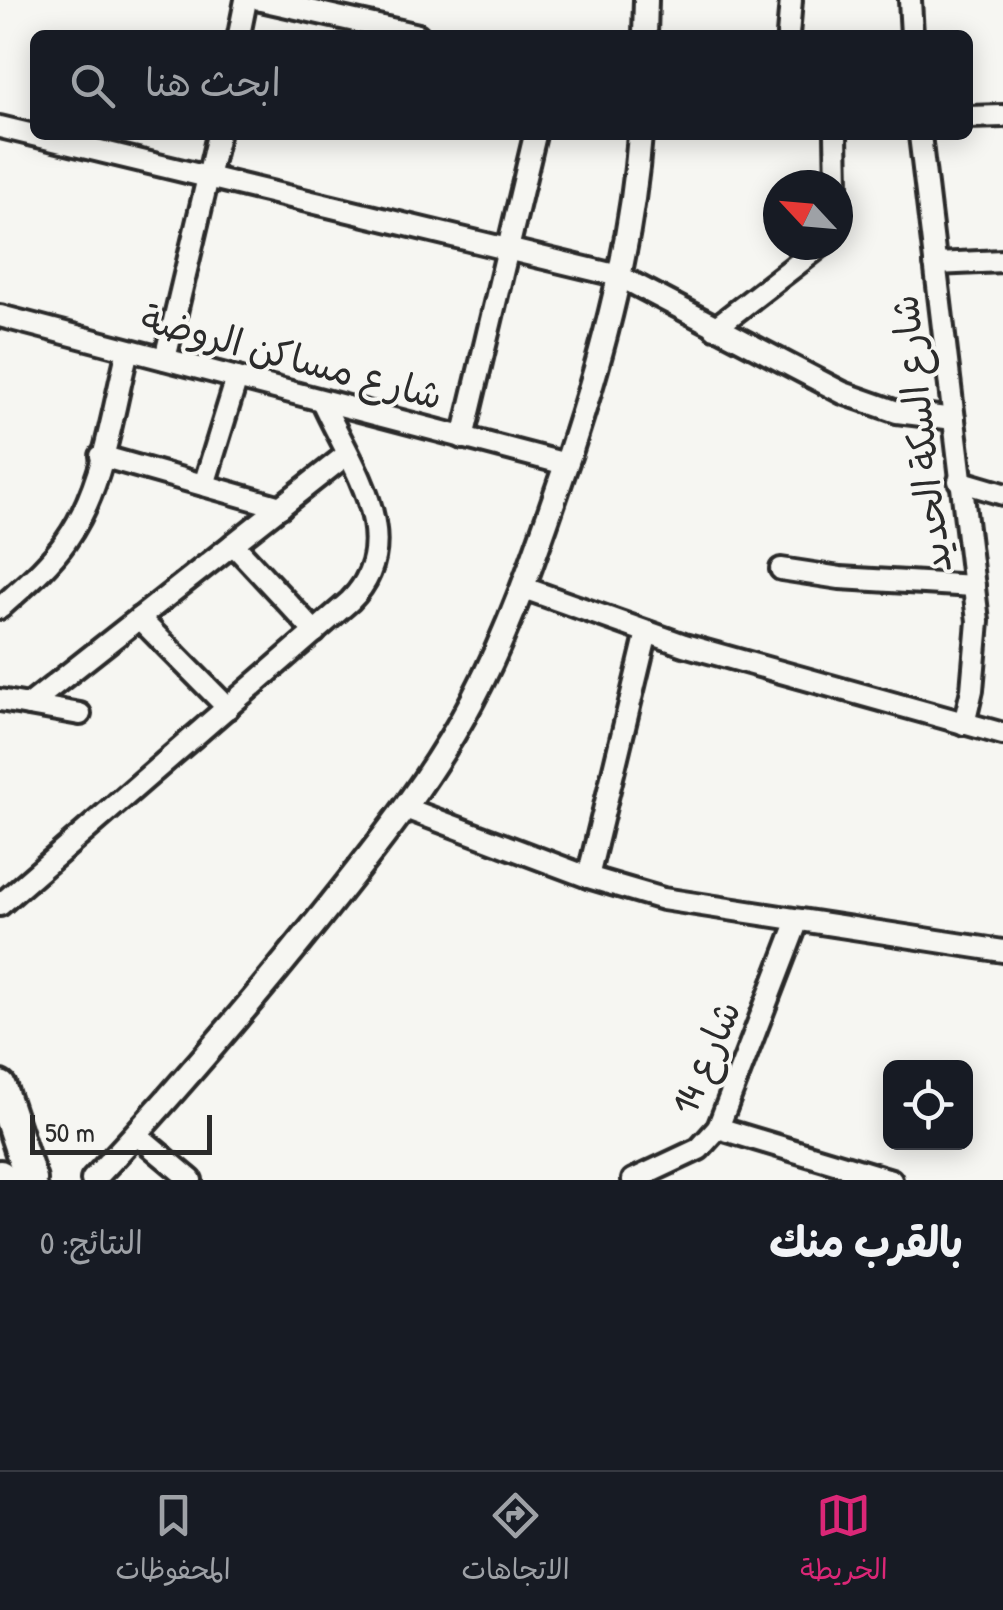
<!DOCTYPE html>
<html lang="ar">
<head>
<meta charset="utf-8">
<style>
	body { margin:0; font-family:"Patrick Hand","Playpen Sans Arabic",sans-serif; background:#242831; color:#f1f3f6; direction:rtl }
	.controls { position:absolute; right:30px; bottom:30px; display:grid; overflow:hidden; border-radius:15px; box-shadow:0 5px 25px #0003 }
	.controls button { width:90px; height:90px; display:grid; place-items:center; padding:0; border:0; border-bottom:2px solid #363941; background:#171b24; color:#f1f3f6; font:50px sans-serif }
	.compass { position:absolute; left:763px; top:170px; width:90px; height:90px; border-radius:50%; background:#171b24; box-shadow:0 5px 25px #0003; rotate:296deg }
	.scale { position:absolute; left:30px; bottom:25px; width:182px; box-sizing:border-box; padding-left:10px; border:5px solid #2b2b2b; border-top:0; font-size:28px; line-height:35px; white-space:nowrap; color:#2b2b2b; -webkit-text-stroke:8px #f6f6f2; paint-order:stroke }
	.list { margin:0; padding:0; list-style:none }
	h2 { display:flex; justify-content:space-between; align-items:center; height:130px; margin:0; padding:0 40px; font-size:42px }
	h2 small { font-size:32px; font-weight:400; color:#9ea1a6 }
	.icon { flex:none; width:55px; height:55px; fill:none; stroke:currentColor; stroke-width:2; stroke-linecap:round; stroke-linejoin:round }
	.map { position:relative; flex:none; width:1003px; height:1180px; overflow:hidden; direction:ltr }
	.search { position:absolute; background:#171b24; box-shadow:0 5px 25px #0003; left:30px; right:30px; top:30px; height:110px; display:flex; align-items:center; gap:25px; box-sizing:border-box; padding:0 35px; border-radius:15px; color:#9ea1a6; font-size:38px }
	.sheet { height:290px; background:#171b24 }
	nav { display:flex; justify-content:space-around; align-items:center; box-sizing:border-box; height:140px; border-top:2px solid #363941; background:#171b24; font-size:28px; color:#9ea1a6 }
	nav a { display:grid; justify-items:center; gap:5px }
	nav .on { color:#db2777 }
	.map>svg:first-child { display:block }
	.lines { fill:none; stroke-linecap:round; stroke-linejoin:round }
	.minor-casing { stroke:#2b2b2b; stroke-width:28 }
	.tertiary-casing { stroke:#2b2b2b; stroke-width:30 }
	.primary-casing { stroke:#2b2b2b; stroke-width:38 }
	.minor { stroke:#f6f6f2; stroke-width:20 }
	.tertiary { stroke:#f6f6f2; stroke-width:22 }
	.primary { stroke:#f6f6f2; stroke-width:30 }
	.labels { text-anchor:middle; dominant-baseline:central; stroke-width:8; stroke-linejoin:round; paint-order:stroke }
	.street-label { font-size:38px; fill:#2b2b2b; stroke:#f6f6f2 }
</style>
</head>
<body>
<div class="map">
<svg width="1003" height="1180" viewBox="0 0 1003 1180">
	<rect width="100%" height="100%" fill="#f6f6f2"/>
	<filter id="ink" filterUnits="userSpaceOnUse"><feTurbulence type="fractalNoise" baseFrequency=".01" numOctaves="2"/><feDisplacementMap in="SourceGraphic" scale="20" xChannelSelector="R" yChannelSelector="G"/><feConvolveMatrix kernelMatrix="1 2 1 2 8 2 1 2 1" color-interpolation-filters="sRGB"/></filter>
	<g filter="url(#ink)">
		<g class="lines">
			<defs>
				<g id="minor">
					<path d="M261,0L418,35"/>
					<path d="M910,0L912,35"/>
					<path d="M239,35L246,0"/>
					<path d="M788,35L791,0"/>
					<path d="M968,117L1003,116"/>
					<path d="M0,127L619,276L843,393L897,412L954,419"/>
					<path d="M836,135L837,185"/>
					<path d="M920,135L978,621L972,690L964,724"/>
					<path d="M935,264L1003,261"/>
					<path d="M0,316L566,464"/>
					<path d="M715,328L822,245"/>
					<path d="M165,359L218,135"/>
					<path d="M463,438L535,135"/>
					<path d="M101,456L281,507"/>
					<path d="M959,481L1003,494"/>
					<path d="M204,485L237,378"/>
					<path d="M233,544L315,632"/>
					<path d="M781,569L840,578L974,586"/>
					<path d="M524,588L684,645L1003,734"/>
					<path d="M0,608C23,587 48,567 66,541C104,488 112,412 128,350"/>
					<path d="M139,618L228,708"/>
					<path d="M0,700L80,714"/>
					<path d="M29,705L346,455"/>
					<path d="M405,808L588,877L663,899L1003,951"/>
					<path d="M588,877L647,632"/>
					<path d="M0,905L350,601C410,541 350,464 322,401"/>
					<path d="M718,1128L891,1180"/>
					<path d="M136,1134L191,1180"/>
					<path d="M633,1180L699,1149L718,1128L798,920"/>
				</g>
				<g id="tertiary">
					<path d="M645,35L646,0"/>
					<path d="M93,1180C173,1095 248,1007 321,916C376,847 432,778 473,699C514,621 541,537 570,453C604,350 632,243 640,135"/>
				</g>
				<g id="primary">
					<path d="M0,1087L31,1180"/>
					<path d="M0,1176L1,1180"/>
				</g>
			</defs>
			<use href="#minor" class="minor-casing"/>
			<use href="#tertiary" class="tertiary-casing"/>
			<use href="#primary" class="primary-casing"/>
			<use href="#minor" class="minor"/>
			<use href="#tertiary" class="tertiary"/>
			<use href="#primary" class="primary"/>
		</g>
	</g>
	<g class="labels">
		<g class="street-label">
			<text transform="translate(292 356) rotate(15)">شارع مساكن الروضة</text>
			<text transform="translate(920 434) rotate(-97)">شارع السكة الحديد</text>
			<text transform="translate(705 1057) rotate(-67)">شارع 14</text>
		</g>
	</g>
</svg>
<div class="controls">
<button><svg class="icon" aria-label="locate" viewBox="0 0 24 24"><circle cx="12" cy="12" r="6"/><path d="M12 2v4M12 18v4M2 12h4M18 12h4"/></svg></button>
</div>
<svg class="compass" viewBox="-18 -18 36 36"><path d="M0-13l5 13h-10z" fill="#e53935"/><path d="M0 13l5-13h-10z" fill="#9ea1a6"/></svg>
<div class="scale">50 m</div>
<div class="search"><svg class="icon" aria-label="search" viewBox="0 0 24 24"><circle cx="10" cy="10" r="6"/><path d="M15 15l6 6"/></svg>ابحث هنا</div>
</div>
<section class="sheet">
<h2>بالقرب منك<small>النتائج: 0</small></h2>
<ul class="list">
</ul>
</section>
<nav>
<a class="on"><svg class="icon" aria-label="map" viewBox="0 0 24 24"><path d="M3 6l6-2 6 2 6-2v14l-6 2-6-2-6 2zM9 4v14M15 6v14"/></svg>الخريطة</a>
<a><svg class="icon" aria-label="directions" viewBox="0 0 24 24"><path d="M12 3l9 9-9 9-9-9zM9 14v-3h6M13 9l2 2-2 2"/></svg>الاتجاهات</a>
<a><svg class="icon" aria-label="saved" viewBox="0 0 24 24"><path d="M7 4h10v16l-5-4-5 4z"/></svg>المحفوظات</a>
</nav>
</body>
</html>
